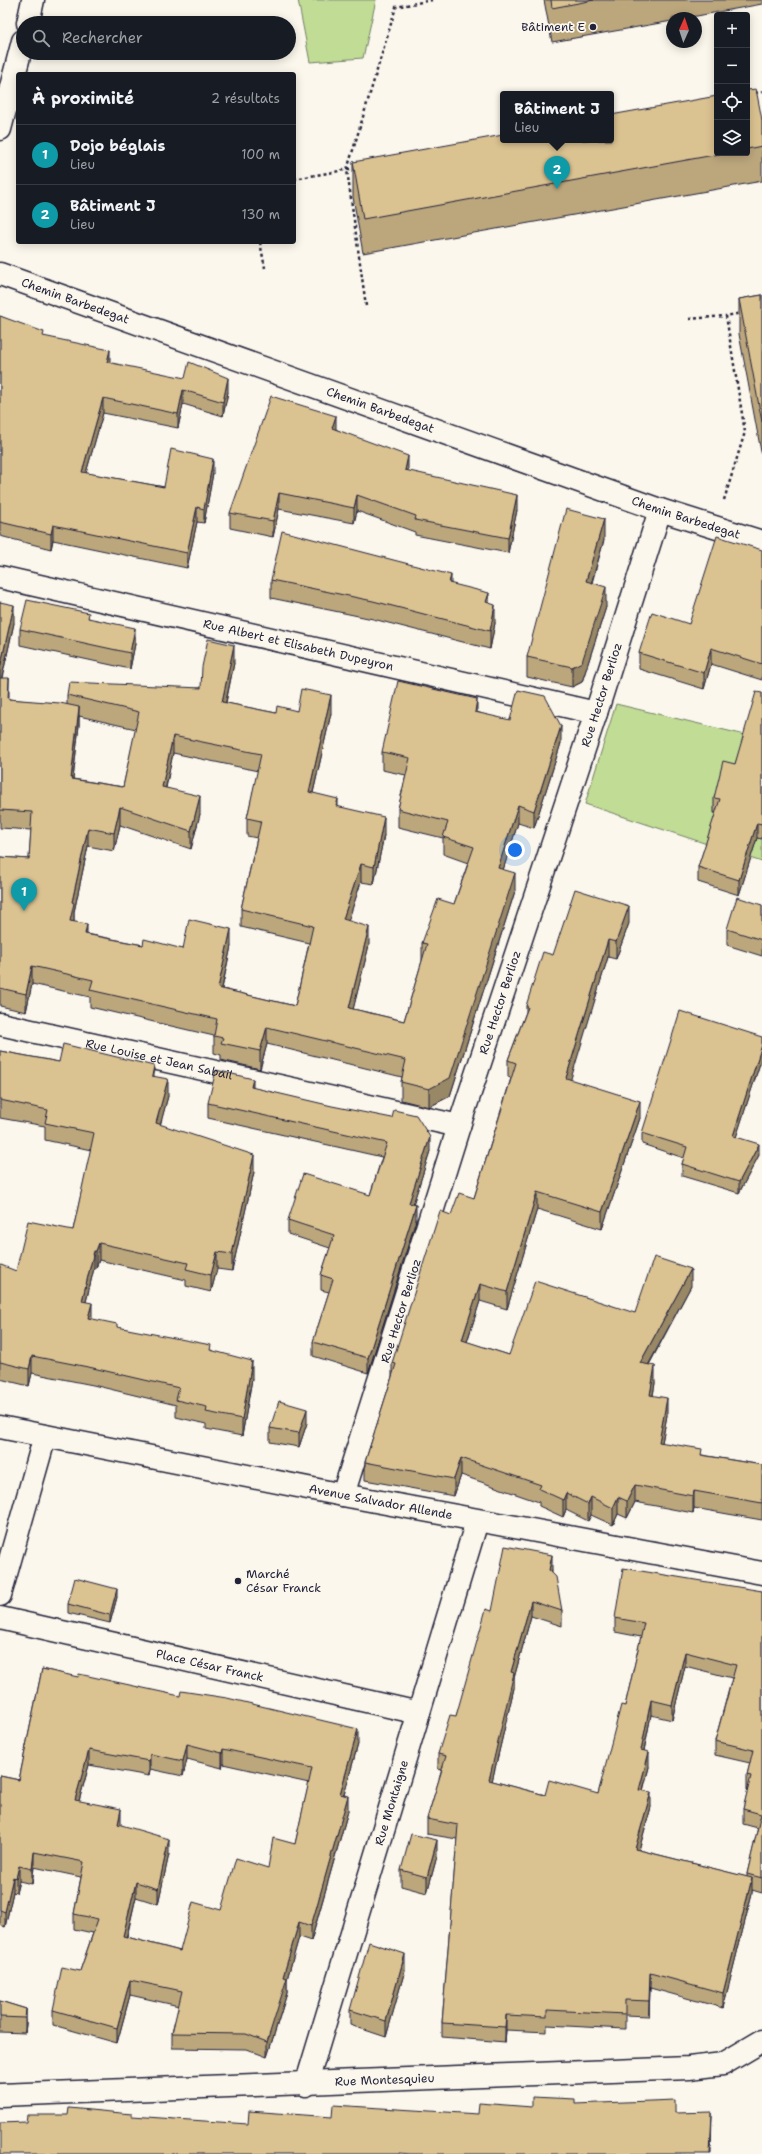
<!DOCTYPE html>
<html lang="fr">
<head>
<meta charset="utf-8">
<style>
	body { margin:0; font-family:"Shantell Sans",sans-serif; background:#20242c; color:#f1f3f6 }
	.controls { position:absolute; right:12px; top:12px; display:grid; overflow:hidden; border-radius:4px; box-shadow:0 2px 10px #0003 }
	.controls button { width:36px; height:36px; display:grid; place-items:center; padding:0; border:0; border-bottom:1px solid #363941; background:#171b24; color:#f1f3f6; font:20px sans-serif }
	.compass { position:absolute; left:666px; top:12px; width:36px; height:36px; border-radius:50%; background:#171b24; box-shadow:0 2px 10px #0003; rotate:3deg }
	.you { position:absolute; left:515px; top:850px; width:14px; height:14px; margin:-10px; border:3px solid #fff; border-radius:50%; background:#1a73e8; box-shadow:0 0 0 6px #1a73e833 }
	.badge { display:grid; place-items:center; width:26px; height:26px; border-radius:50%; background:#9495a2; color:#fff; font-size:13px; font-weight:700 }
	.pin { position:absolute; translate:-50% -33px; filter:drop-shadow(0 1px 2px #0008) }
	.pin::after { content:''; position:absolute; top:21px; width:14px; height:12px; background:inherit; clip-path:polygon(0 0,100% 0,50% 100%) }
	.popup { position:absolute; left:500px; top:91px; width:114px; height:52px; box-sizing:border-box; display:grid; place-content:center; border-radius:4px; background:#171b24; filter:drop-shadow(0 1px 3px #0005); font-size:13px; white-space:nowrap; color:#9ea1a6 }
	.popup b { font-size:15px; color:#f1f3f6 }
	.popup::after { content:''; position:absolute; left:50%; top:100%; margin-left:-8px; border:8px solid transparent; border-top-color:#171b24 }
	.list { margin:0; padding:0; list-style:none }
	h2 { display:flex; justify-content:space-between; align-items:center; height:52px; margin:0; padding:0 16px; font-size:17px }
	h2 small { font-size:13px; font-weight:400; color:#9ea1a6 }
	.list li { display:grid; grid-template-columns:26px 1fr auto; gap:12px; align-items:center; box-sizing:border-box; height:60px; padding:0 16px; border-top:1px solid #363941 }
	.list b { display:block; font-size:15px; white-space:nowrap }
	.list p { margin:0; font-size:13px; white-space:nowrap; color:#9ea1a6 }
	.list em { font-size:13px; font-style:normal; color:#9ea1a6 }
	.icon { flex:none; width:22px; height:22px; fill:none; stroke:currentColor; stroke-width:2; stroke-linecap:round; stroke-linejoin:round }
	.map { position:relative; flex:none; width:762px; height:2154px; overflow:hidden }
	.search { position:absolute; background:#171b24; box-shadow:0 2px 10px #0003; left:16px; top:16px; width:280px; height:44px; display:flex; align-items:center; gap:10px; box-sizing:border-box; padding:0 14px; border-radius:22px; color:#9ea1a6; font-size:15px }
	.panel { position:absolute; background:#171b24; box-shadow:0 2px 10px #0003; left:16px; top:72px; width:280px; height:172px; border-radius:4px }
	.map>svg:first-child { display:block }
	.green { fill:#c1dc94; stroke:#727f68 }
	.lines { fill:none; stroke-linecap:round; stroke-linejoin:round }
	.minor-casing { stroke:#22223b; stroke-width:25 }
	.path { stroke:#22223b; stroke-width:2.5; stroke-dasharray:3 3; stroke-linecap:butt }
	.minor { stroke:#fbf7ec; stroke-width:22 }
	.wall { fill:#bca77d; stroke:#22223b; fill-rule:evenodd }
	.shaded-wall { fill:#986; stroke:#22223b }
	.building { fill:#dbc291; stroke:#22223b; fill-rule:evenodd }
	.poi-dot { fill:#22223b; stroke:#fbf7ec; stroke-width:1.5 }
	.labels { text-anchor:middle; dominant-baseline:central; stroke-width:3.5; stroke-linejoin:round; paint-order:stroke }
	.poi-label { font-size:12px; fill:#22223b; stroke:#fbf7ec; text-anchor:end }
	.street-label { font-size:12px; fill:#22223b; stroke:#fbf7ec }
</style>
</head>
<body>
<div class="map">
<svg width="762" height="2154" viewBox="0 0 762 2154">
	<rect width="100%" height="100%" fill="#fbf7ec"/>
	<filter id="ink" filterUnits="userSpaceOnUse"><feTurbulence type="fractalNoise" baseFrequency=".025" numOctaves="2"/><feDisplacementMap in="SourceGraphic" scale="8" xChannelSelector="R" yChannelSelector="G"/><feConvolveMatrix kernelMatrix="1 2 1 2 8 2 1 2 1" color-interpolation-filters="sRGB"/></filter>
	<g filter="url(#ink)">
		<g class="green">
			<path d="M298,0H376L363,58L310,62Z"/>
			<path d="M616,704L762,739V862L585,804Z"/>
		</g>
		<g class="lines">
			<defs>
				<g id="minor">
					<path d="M28,23L33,0"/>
					<path d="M0,129L23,41"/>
					<path id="s1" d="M0,274L660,510L762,542"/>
					<path id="s2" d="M0,577L596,713"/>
					<path id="s3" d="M0,1024L459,1126"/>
					<path id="s4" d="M0,1427L343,1495L762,1573"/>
					<path id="s5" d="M343,1495L459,1126L596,713L660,510"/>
					<path d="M0,1595L45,1436"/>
					<path id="s6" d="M0,1618L419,1713"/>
					<path id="s7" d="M306,2085L477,1521"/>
					<path id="s8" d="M0,2095L689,2068L723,2064L762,2041"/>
				</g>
			</defs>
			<use href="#minor" class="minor-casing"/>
			<g class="path">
				<path d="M755,93L762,92"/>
				<path d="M294,179L356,168"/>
				<path d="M260,242L265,268"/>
				<path d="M366,306L347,170L396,7L432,0"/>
				<path d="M689,319L726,316"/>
				<path d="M724,500L745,432L726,316L742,313"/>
			</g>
			<use href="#minor" class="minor"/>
		</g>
		<g class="wall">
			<path d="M544,0H762V4L686,18H672V21L552,42Z"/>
			<path d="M747,90L762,120V181L363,253L353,197V162L717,153H747Z"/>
			<path d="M762,295V457L739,334V299Z"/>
			<path d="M0,316L44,337L110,363L228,392L223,416L183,404L178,428L103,413L86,473L164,487L213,473L204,523L197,522L187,568L53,540L51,549L0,536Z"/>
			<path d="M336,429L408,471L517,510L508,553L415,535V532L357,511L354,523L279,509L273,537L230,528V513Z"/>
			<path d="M604,540L592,583L606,607L582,682L572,687L527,677V657Z"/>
			<path d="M762,550V680L711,664L704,689L639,669V653L689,624Z"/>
			<path d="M271,580L451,584L489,603L495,623L490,649L373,619L271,598Z"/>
			<path d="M0,602L14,623L2,678L9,699L67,705V695L201,688L234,663L226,703L276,713L297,711L331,713L313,793L338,807L384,835L374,884L361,882L348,921L369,945L353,1009L404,1021L422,961V943L454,904L468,863L443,854V838L398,827V809L406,775L382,770V752L477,712L561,743L534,828L518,823L503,870L515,891L450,1096L429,1107L401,1100V1082L402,1077L267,1044L260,1069L221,1060V1055L214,1053V1036L90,1007V997L32,984L26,1012L0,1006V857L29,859L31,830L0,828ZM79,716L136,729L123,787L73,779L79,725ZM173,753L258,771L247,818V836L257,838L241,909V927L309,943L295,1006L222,989L231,946L183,949L143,945L87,934L74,921V912L88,846L114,851L120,825L191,849L200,814L166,788Z"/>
			<path d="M89,618L135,644L130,669L20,645V629Z"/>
			<path d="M762,693V839L757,838L739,895L698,882V867L716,813H714V798L735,764Z"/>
			<path d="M762,905V956L727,945V929Z"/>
			<path d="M629,923L616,959L608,957L570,1079L640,1118L602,1229L537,1209L507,1309L480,1301L467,1342L509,1355L635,1313L691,1286L649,1365L655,1383L653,1396L667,1415L662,1443L702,1455L762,1465V1520L694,1508L693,1513L635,1502L627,1518L618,1514L613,1525L591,1515L588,1521L566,1510L563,1517L539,1506V1502L461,1475L454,1496L365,1480V1462L392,1377V1363L451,1215L474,1198L511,1078L508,1077V1060L526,1012V1006L553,955Z"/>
			<path d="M762,1037V1057L736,1137L759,1155L739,1193L682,1176V1164L684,1158L642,1144V1133Z"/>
			<path d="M0,1051L59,1062L154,1076L168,1096L160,1125L254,1172L232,1271L217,1269L211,1292L186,1286V1280L99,1260L96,1268H94L86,1302L92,1319L117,1327L211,1350L252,1379L242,1436L206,1429V1424L176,1417V1405L93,1385L32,1373L29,1386L0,1379V1268L16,1271L73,1230L91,1150L45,1140V1126L0,1118Z"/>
			<path d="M253,1088L430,1151L413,1204L416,1220L368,1373L313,1356V1342L329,1292L321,1290V1275L330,1248L288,1234V1220L370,1195L382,1157L208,1118V1103Z"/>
			<path d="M307,1423L299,1447L270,1442V1428Z"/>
			<path d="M552,1569V1573L562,1611V1626L531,1616L514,1678V1688L492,1781L545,1795L598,1794L625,1706L641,1637L615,1632V1618L762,1591V1893L752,1890V1893L723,2008L650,1988L649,2016L625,2015V2029L547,2025V2032L506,2030L505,2042L442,2037V2023L457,1839L427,1834V1819L442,1770L438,1769V1754L456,1716L492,1611ZM685,1666L732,1678L715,1741V1755L750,1763L747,1775V1790H748L743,1809V1824L758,1828L747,1874V1877L639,1850L651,1807L643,1791L649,1767L644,1751L651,1715L672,1720Z"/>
			<path d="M117,1597L110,1623L68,1613V1604Z"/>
			<path d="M42,1669L358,1744L344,1795L348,1811L316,1924L311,1941L299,1937L287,1979V1993L267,2057L246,2049L172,2048V2033L179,2006L130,1995L117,2043L53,2025V2010L80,1971L93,1933L74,1929V1914L81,1877L34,1867L32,1884L19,1881L16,1893L13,1892L5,1927L0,1925V1776L19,1780ZM187,1759L222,1768L223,1764L309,1783L295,1844L268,1868L221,1910L180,1951L127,1937L136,1897L158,1904L169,1854L121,1825L79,1801L89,1765L149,1776L150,1769L183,1776Z"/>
			<path d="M437,1856L427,1893L401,1886V1870Z"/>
			<path d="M405,1970L386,2037L350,2025V2010Z"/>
			<path d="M0,2001L26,2009V2024L25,2033L0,2032Z"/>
		</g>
		<g class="shaded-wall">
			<path d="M110,350V364L107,362Z"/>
			<path d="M228,378V392L223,416V402Z"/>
			<path d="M183,390V404L178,428V414Z"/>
			<path d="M103,398V413L82,487V472Z"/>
			<path d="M336,416V432L332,428Z"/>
			<path d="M408,456V471L405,470Z"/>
			<path d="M213,459V473L204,523V509Z"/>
			<path d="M279,493V509L273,537V521Z"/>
			<path d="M357,495V511L354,523V508Z"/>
			<path d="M517,495V510L508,553V538Z"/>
			<path d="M197,507V522L187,568V553Z"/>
			<path d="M604,519V540L586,601V581Z"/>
			<path d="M53,525V540L51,549V534Z"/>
			<path d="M451,575V593L449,583Z"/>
			<path d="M606,587V607L582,682L572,687V667Z"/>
			<path d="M489,593V611L486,602Z"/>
			<path d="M14,605V623L0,686V668Z"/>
			<path d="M495,605V623L490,649V631Z"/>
			<path d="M135,628V644L130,669V653Z"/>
			<path d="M234,645V663L222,720V702Z"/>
			<path d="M711,648V664L704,689V673Z"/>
			<path d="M9,678V696L8,717V699Z"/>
			<path d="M331,695V713L309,810V792Z"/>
			<path d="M477,699V717L475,712Z"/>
			<path d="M79,707V725L71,797V779Z"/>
			<path d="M561,726V743L534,828V811Z"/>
			<path d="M173,736V753L162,805V787Z"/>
			<path d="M200,796V814L191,849V831Z"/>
			<path d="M338,799V816L336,806Z"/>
			<path d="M518,805V823L498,886V868Z"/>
			<path d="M120,807V825L114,851V833Z"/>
			<path d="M384,817V835L374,884V867Z"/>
			<path d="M757,823V838L739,895V880Z"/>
			<path d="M88,828V846L74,912V921L70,939V921L72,902Z"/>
			<path d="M361,864V882L343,937V919Z"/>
			<path d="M515,873V891L450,1096L429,1107V1089Z"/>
			<path d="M629,906V923L616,959V942Z"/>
			<path d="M87,924V942L85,934Z"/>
			<path d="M369,927V945L349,1026V1008Z"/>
			<path d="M231,929V946L218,1006V988Z"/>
			<path d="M608,940V957L566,1095V1078Z"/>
			<path d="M32,966V984L26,1012V994Z"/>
			<path d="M267,1027V1044L260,1069V1051Z"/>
			<path d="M762,1045V1057L733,1147V1136Z"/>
			<path d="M154,1066V1083L152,1076Z"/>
			<path d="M168,1079V1096L156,1141V1123Z"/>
			<path d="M253,1079V1093L251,1087Z"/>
			<path d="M640,1101V1118L602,1229V1212Z"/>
			<path d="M430,1137V1151L409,1217V1203Z"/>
			<path d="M759,1144V1155L739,1193V1182Z"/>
			<path d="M254,1155V1172L232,1271V1254Z"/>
			<path d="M537,1192V1209L507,1309V1292Z"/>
			<path d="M416,1205V1220L368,1373V1358Z"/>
			<path d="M99,1243V1260L96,1268V1251Z"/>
			<path d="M94,1251V1268L82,1318V1301Z"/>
			<path d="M217,1252V1269L211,1292V1275Z"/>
			<path d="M691,1269V1286L640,1380V1363Z"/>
			<path d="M480,1284V1301L462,1357V1340Z"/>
			<path d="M92,1303V1320L88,1318Z"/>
			<path d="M32,1356V1373L29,1386V1369Z"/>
			<path d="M252,1361V1379L242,1436V1419Z"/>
			<path d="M655,1366V1383L650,1412V1395Z"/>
			<path d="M667,1398V1415L659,1459V1442Z"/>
			<path d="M307,1409V1423L299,1447V1433Z"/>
			<path d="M461,1458V1475L454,1496V1479Z"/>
			<path d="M635,1485V1502L627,1518V1501Z"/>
			<path d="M694,1491V1508L693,1513V1496Z"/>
			<path d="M566,1493V1510L563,1517V1500Z"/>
			<path d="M591,1497V1515L588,1521V1504Z"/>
			<path d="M618,1497V1514L613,1525V1508Z"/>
			<path d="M552,1555V1569L549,1585V1570Z"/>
			<path d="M117,1589V1597L110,1623V1615Z"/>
			<path d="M531,1601V1616L514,1678V1688L489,1794V1780L511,1672Z"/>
			<path d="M685,1652V1666L672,1720V1705Z"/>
			<path d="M651,1700V1715L641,1765V1750Z"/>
			<path d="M358,1729V1744L340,1809V1794Z"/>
			<path d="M187,1744V1759L183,1776V1761Z"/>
			<path d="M223,1749V1764L222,1768V1753Z"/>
			<path d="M89,1750V1765L75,1815V1800Z"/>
			<path d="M649,1752V1767L639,1805V1790Z"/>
			<path d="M150,1754V1769L149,1776V1761Z"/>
			<path d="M651,1792V1807L635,1864V1849Z"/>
			<path d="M348,1796V1811L311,1941V1926Z"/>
			<path d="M121,1809V1824L118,1839V1824Z"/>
			<path d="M169,1839V1854L158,1904V1889Z"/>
			<path d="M437,1840V1856L427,1893V1877Z"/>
			<path d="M34,1852V1867L32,1884V1869Z"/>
			<path d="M19,1866V1881L16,1893V1878Z"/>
			<path d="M13,1877V1892L5,1927V1912Z"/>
			<path d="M752,1878V1893L723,2008V1993Z"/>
			<path d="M136,1882V1897L123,1951V1936Z"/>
			<path d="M299,1922V1937L287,1979V1993L267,2057V2042L283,1977Z"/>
			<path d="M405,1954V1970L386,2037V2021Z"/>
			<path d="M650,1973V1988L649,2016V2001Z"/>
			<path d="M130,1980V1995L117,2043V2028Z"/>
			<path d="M26,2009V2024L25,2033V2018Z"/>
			<path d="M506,2015V2030L505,2042V2027Z"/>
			<path d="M712,2112L711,2154H710Z"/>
		</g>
		<g class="building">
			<path d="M551,0H594L552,8Z"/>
			<path d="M756,89L762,120V146L747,149V90Z"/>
			<path d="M717,96V153H725L363,219L353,162L503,135V140H611V115Z"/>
			<path d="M762,295V422L739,299Z"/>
			<path d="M0,316L44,332L43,336L110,350L107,362L185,378L189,362L228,378L223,402L183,390L178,414L103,398L82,472L164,487L171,449L213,459L204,509L197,507L187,553L53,525L51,534L0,522Z"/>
			<path d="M271,396L336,416L332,428L408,456L405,470L517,495L508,538L415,520L416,516L357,495L354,508L279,493L273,521L230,513Z"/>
			<path d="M566,509L604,519L586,581L606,587L582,662L572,667L527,657Z"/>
			<path d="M282,531L451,575L449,583L489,593L486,602L495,605L490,631L373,601L271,580Z"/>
			<path d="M717,536L762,550V664L711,648L704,673L639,653L652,612L689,624Z"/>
			<path d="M27,600L89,613L88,618L135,628L130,653L20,629Z"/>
			<path d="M0,602L14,605L0,668Z"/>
			<path d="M208,639L234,645L222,702L276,713L277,706L297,711L301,689L331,695L309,792L338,799L336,806L384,817L374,867L361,864L343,919L369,927L349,1008L404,1021L427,944L422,943L438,899L454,904L474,847L443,837L448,822L398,809L410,758L382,752L398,681L477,699L475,712L510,720L518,690L545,696L561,726L534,811L518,805L498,868L515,873L450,1078L429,1089L401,1082L406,1060L267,1027L260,1051L221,1043L223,1038L214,1036L217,1019L90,990L93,980L32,966L26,994L0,988V857L29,859L32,812L0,810V678H9L8,699L60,703L79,707L71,779L123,787L139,712L67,695L69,682L201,688L202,667ZM173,736L261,754L247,818L261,821L241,909L313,926L295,1006L218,988L231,929L189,919L183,949L144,939L143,945L85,934L87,924L70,921L74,903L72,902L88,828L114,833L120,807L191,831L200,796L162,787Z"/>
			<path d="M756,692L762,693V824L757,823L739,880L698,867L720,799L714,798L723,761L735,764Z"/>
			<path d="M575,889L629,906L616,942L608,940L566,1078L640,1101L602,1212L537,1192L507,1292L480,1284L462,1340L509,1355L535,1281L635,1313L654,1257L691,1269L640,1363L655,1366L650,1395L667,1398L659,1442L702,1449L701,1455L762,1465V1503L694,1491L693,1496L635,1485L627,1501L618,1497L613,1508L591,1497L588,1504L566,1493L563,1500L539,1489L541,1485L461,1458L454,1479L365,1462L396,1364L392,1363L440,1211L451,1215L459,1193L474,1198L516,1063L508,1060L528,1007L526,1006L543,952L553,955Z"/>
			<path d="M737,897L762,905V940L727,929Z"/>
			<path d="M680,1011L762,1037V1045L733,1136L759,1144L739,1182L682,1164L687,1147L642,1133Z"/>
			<path d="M63,1044L154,1066L152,1076L168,1079L156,1123L254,1155L232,1254L217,1252L211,1275L186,1269L188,1263L99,1243L96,1251H94L82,1301L92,1303L88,1318L117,1324V1327L211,1345L210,1350L252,1361L242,1419L206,1412L207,1407L176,1400L179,1388L93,1368L32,1356L29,1369L0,1362V1268L1,1265L16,1271L28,1221L73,1230L94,1133L45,1123L48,1110L0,1100V1051L59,1062Z"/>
			<path d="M216,1070L253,1079L251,1087L332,1106L392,1118L394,1110L416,1115L430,1137L409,1203L416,1205L368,1358L313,1342L333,1279L321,1275L334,1235L288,1220L303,1174L370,1195L387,1143L208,1103Z"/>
			<path d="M279,1401L307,1409L299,1433L270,1428Z"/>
			<path d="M505,1546L552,1555L549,1570L556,1577L562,1611L531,1601L511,1672L514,1673L489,1780L545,1795L549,1780L598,1794L621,1705L625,1706L644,1623L615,1618L623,1568L762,1591V1878L747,1874L761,1814L743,1809L751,1776L747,1775L753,1750L715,1741L736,1665L685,1652L672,1705L651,1700L641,1750L649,1752L639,1790L651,1792L635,1849L752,1878L723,1993L650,1973L649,2001L625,2000V2014L547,2010V2017L506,2015L505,2027L442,2023L458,1825L427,1819L446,1756L438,1754L450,1715L456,1716L486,1609L492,1611Z"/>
			<path d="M75,1578L117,1589L110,1615L68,1604Z"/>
			<path d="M42,1669L78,1677L79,1674L180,1696L181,1691L227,1698L358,1729L340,1794L348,1796L316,1909L311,1926L299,1922L283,1977L287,1978L267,2042L246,2034L172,2033L182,1991L130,1980L117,2028L53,2010L62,1967L80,1971L98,1919L74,1914L84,1862L34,1852L32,1869L19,1866L16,1878L13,1877L5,1912L0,1910V1776L19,1780ZM187,1744L222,1753L223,1749L312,1768L295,1844L273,1838L268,1868L236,1858L221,1910L193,1902L180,1951L123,1936L136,1882L158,1889L169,1839L118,1824L121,1809L75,1800L89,1750L149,1761L150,1754L183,1761Z"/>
			<path d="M411,1834L437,1840L427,1877L401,1870Z"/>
			<path d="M369,1942L405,1954L386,2021L350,2010Z"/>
			<path d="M0,2001L26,2009L25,2018L0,2017Z"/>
			<path d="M532,2097L575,2099V2104L675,2100V2113L712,2112L710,2154H410L400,2153V2154H0V2123L26,2122L27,2115H68L69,2108L132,2114V2116L248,2124L249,2111L332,2117L333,2105L478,2114L479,2103L532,2107Z"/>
		</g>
	</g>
	<g class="poi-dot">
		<circle cx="593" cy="27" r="4"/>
		<circle cx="238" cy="1581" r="4"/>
	</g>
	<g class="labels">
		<g class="poi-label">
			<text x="585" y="27">Bâtiment E</text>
			<text x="246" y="1574" text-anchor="start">Marché<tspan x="246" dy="14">César Franck</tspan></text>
		</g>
		<g class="street-label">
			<text stroke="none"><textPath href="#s1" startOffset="80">Chemin Barbedegat</textPath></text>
			<text stroke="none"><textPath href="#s1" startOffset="404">Chemin Barbedegat</textPath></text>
			<text stroke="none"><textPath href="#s1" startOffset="728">Chemin Barbedegat</textPath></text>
			<text stroke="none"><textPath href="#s2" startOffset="306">Rue Albert et Elisabeth Dupeyron</textPath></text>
			<text stroke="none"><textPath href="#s5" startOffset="841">Rue Hector Berlioz</textPath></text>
			<text stroke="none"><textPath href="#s5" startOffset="517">Rue Hector Berlioz</textPath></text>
			<text stroke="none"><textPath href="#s3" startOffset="163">Rue Louise et Jean Sabail</textPath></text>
			<text stroke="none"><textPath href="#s5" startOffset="193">Rue Hector Berlioz</textPath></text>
			<text stroke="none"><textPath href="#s4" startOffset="388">Avenue Salvador Allende</textPath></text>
			<text stroke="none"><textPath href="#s6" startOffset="215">Place César Franck</textPath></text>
			<text stroke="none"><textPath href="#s7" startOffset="295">Rue Montaigne</textPath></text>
			<text stroke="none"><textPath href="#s8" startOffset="385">Rue Montesquieu</textPath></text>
		</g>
	</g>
</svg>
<div class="controls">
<button>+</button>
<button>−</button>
<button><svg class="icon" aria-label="locate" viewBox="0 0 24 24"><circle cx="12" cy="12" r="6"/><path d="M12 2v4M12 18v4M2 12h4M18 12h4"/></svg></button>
<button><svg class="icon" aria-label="layers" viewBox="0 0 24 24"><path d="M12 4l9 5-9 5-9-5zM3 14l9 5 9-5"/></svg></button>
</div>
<svg class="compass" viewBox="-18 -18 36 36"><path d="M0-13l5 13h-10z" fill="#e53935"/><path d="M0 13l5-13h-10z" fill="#9ea1a6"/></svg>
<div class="you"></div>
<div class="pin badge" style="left:24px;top:911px;background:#0f9aa8">1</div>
<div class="pin badge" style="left:557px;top:189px;background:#0f9aa8">2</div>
<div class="popup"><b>Bâtiment J</b>Lieu</div>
<div class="search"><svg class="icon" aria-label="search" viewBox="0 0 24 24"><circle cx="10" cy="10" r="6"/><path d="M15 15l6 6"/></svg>Rechercher</div>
<section class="panel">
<h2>À proximité<small>2 résultats</small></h2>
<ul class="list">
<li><span class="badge" style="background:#0f9aa8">1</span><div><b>Dojo béglais</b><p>Lieu</p></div><em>100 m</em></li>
<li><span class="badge" style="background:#0f9aa8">2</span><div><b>Bâtiment J</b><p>Lieu</p></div><em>130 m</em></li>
</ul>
</section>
</div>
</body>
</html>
